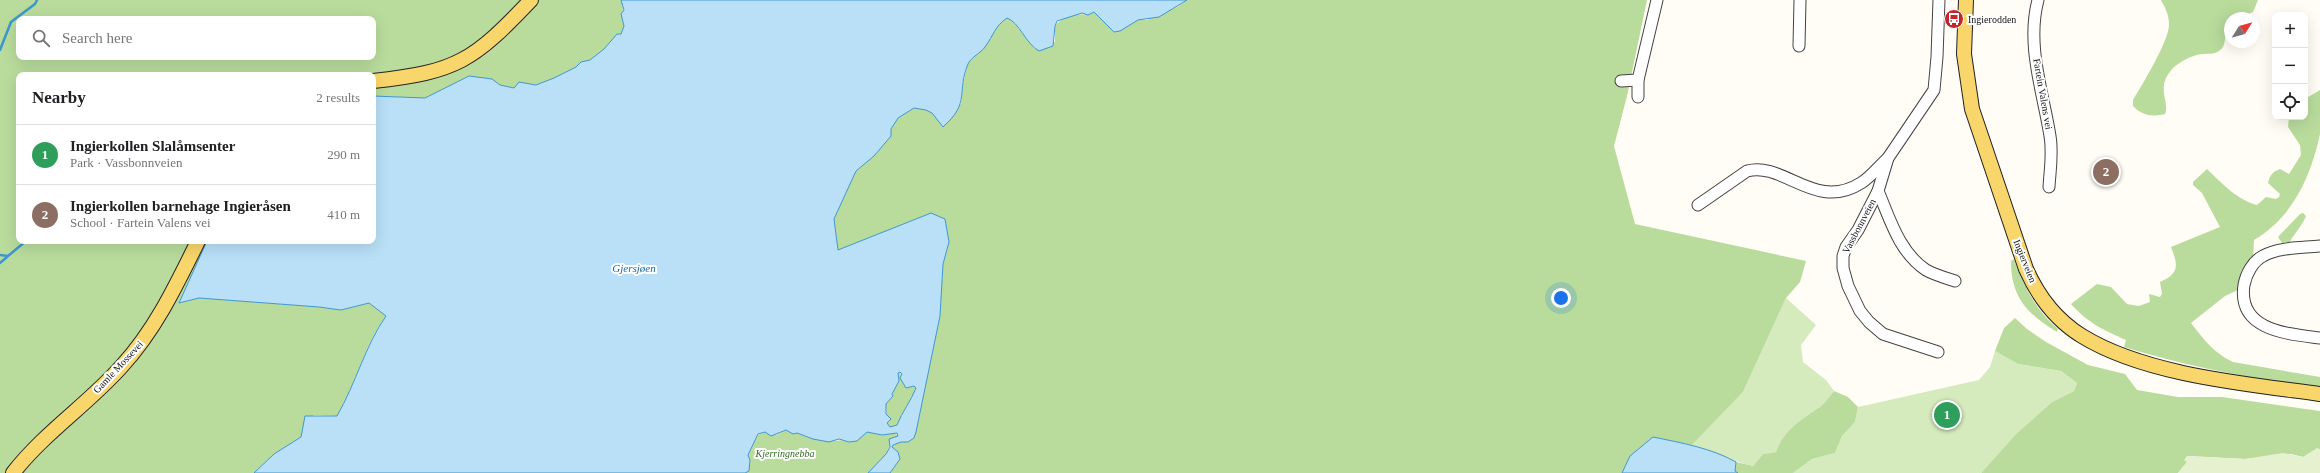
<!DOCTYPE html>
<html lang="en">
<head>
<meta charset="utf-8">
<style>
	body { margin:0; font-family:"Times New Roman",serif; background:#f2f2f2; color:#202124 }
	.controls { position:absolute; right:12px; top:12px; display:grid; overflow:hidden; border-radius:8px; box-shadow:0 4px 16px #0002 }
	.controls button { width:36px; height:36px; display:grid; place-items:center; padding:0; border:0; border-bottom:1px solid #e0e0e0; background:#fff; color:#202124; font:20px sans-serif }
	.compass { position:absolute; left:2224px; top:12px; width:36px; height:36px; border-radius:50%; background:#fff; box-shadow:0 4px 16px #0002; rotate:53deg }
	.you { position:absolute; left:1561px; top:298px; width:14px; height:14px; margin:-10px; border:3px solid #fff; border-radius:50%; background:#1a73e8; box-shadow:0 0 0 6px #1a73e833 }
	.badge { display:grid; place-items:center; width:26px; height:26px; border-radius:50%; background:#b45309; color:#fff; font-size:13px; font-weight:700 }
	.pin { position:absolute; translate:-50% -50%; border:2px solid #fff; box-shadow:0 1px 4px #0006 }
	.list { margin:0; padding:0; list-style:none }
	h2 { display:flex; justify-content:space-between; align-items:center; height:52px; margin:0; padding:0 16px; font-size:17px }
	h2 small { font-size:13px; font-weight:400; color:#757577 }
	.list li { display:grid; grid-template-columns:26px 1fr auto; gap:12px; align-items:center; box-sizing:border-box; height:60px; padding:0 16px; border-top:1px solid #e0e0e0 }
	.list b { display:block; font-size:15px; white-space:nowrap }
	.list p { margin:0; font-size:13px; white-space:nowrap; color:#757577 }
	.list em { font-size:13px; font-style:normal; color:#757577 }
	.icon { flex:none; width:22px; height:22px; fill:none; stroke:currentColor; stroke-width:2; stroke-linecap:round; stroke-linejoin:round }
	.map { position:relative; flex:none; width:2320px; height:473px; overflow:hidden }
	.search { position:absolute; background:#fff; box-shadow:0 4px 16px #0002; left:16px; top:16px; width:360px; height:44px; display:flex; align-items:center; gap:10px; box-sizing:border-box; padding:0 14px; border-radius:8px; color:#757577; font-size:15px }
	.panel { position:absolute; background:#fff; box-shadow:0 4px 16px #0002; left:16px; top:72px; width:360px; height:172px; border-radius:8px }
	.map>svg:first-child { display:block }
	.green { fill:#d5ebbd }
	.forest { fill:#b9dc9c; fill-rule:evenodd }
	.pitch { fill:#e6f2cf }
	.water { fill:#b9e0f7; stroke:#3f96cf; fill-rule:evenodd }
	.lines { fill:none; stroke-linecap:round; stroke-linejoin:round }
	.stream { stroke:#3f96cf; stroke-width:2.5 }
	.minor-casing { stroke:#444; stroke-width:13 }
	.major-casing { stroke:#222; stroke-width:16 }
	.minor { stroke:#fff; stroke-width:11 }
	.major { stroke:#f9d66b; stroke-width:14 }
	.labels { text-anchor:middle; dominant-baseline:central; stroke-width:4; stroke-linejoin:round; paint-order:stroke }
	.poi-label { font-size:10px; fill:#111; stroke:#fff; text-anchor:start }
	.street-label { font-size:10px; fill:#111; stroke:#fff }
	.park-label { font-size:10px; font-style:italic; fill:#2f6b1f; stroke:#fff }
	.water-label { font-size:11px; font-style:italic; fill:#1768a6; stroke:#fff }
</style>
</head>
<body>
<div class="map">
<svg width="2320" height="473" viewBox="0 0 2320 473">
	<rect width="100%" height="100%" fill="#fffdf5"/>
	<g class="green">
		<path d="M1786,298L1816,325L1801,345L1803,362L1826,380L1834,391C1830,396 1825,403 1820,407C1802,419 1783,430 1776,452L1763,454L1753,466C1732,461 1713,452 1692,445L1743,392Z"/>
		<path d="M1995,351L2018,364L2061,371L2077,383L2074,391L2052,402L2016,434L1981,473H1793L1812,459L1835,453L1842,436L1855,422L1858,407L1979,380L1990,367Z"/>
	</g>
	<g class="forest">
		<path d="M0,0H621C625,9 621,17 624,26L621,34H617L604,49L590,60L581,62L576,67L554,78L536,85L519,82L515,88L500,85L492,79L469,76L425,98L373,96V75H19V241H207L180,303L199,298L319,307L341,310L369,303L386,316C364,346 356,383 337,416L314,415L301,437L274,454L254,473H0ZM19,19H373V57H19Z"/>
		<path d="M1187,0H1647L1627,96L1614,146L1635,224L1806,261L1800,282L1786,298L1743,392L1692,445L1653,437L1630,456L1622,473H890L900,459L898,452L892,447L893,444L901,441L908,442L916,432L940,316L943,264L949,242L945,219L931,213L838,250L834,219L856,171L874,156L891,136V129L898,118L914,108L926,110L932,113L961,104L963,84L968,62L985,47L997,24L1007,18L1011,19L1035,49L1055,42V26C1060,17 1079,12 1088,15L1094,12L1114,32L1138,20H1147L1177,7Z"/>
		<path d="M2161,0H2258L2253,12L2240,18H2230C2230,24 2228,27 2226,33C2225,37 2225,43 2223,47C2216,57 2206,52 2197,55C2188,57 2174,65 2169,73C2157,89 2170,103 2165,114C2152,117 2143,116 2133,106V100C2142,85 2170,39 2169,24C2169,15 2165,7 2161,0Z"/>
		<path d="M2320,90C2320,104 2320,120 2320,134C2311,176 2293,217 2254,240L2253,260L2240,289L2225,296L2191,323C2204,340 2214,353 2233,362L2320,377V388C2253,379 2189,367 2124,347L2126,340C2103,330 2088,323 2071,304L2097,284L2111,287L2127,304L2139,306L2150,302L2149,294L2160,297L2162,294L2160,282C2180,273 2178,265 2171,247L2220,227L2202,193L2193,185V182L2207,169C2220,182 2239,201 2257,205L2266,197L2276,199L2279,197L2280,194L2268,183C2270,175 2272,172 2280,169L2289,174L2301,155L2300,145L2288,127L2289,117H2305V99Z"/>
		<path d="M2303,213L2306,216C2302,227 2293,234 2289,244L2282,243L2278,237L2300,214Z"/>
		<path d="M2014,259C2024,287 2036,310 2058,329L2057,332C2027,314 2011,297 2011,261Z"/>
		<path d="M2015,318L2027,329L2046,342L2088,365L2125,374L2137,390L2178,397H2222L2320,411V449L2303,457L2291,454L2245,459L2187,456V462L2178,473H1981L2016,434L2052,402L2074,391L2077,383L2061,371L2018,364L1995,351L2004,328Z"/>
		<path d="M900,372L906,388L914,386L916,388C911,401 902,412 897,425L890,427L887,423L886,404L893,396L892,394L899,381L898,373Z"/>
		<path d="M1834,391L1848,397L1858,407L1855,422L1842,436L1835,453L1812,459L1793,473H1738L1735,471L1736,462L1753,466L1763,454L1776,452C1783,430 1802,419 1820,407C1825,403 1830,396 1834,391Z"/>
		<path d="M786,430L793,434L797,433C807,438 818,441 828,441C837,442 838,438 849,442L867,432L882,435L895,433L898,436L893,438L886,454L868,473H745L749,470L750,460L748,455L758,435L765,432L776,435Z"/>
	</g>
	<path class="pitch" d="M2317,448L2320,449V473H2178L2187,462L2184,460L2187,456L2245,459L2283,453L2303,457Z"/>
	<g class="water">
		<path d="M621,0H1187L1159,17L1138,20L1120,31L1114,32L1094,12L1088,15L1082,13L1057,21L1055,26L1053,46L1039,51C1026,44 1019,22 1007,18C994,27 994,35 985,47C981,53 971,57 968,64C956,93 971,102 943,127L932,113L926,110L914,108L898,118L891,129V136L874,156L856,171L834,219L838,250L931,213L945,219L949,242L943,264L940,316L916,432L914,438L908,442H901L893,445L892,447L898,452L900,459L890,473H868L886,454L890,447L889,439L898,436L897,433L882,435L867,432L857,441L849,442L839,439L829,442L813,439L797,433L793,434L786,430L771,436L765,432L758,434L748,455L750,460L749,471L745,473H254L274,454L301,437L305,416H337C356,383 365,346 386,316L369,303L341,310L319,307L199,298L179,303L207,241H373V96L425,98L469,76L492,79L500,85L514,88L519,82L536,85L554,78L576,67L581,62L590,60L604,49L617,34H621L624,26L621,14L624,10ZM900,372L902,374L900,378L906,388L914,386L916,388C911,401 902,412 897,425L890,427L887,423L891,419L886,414V404L893,396L892,394L899,381L898,373Z"/>
		<path d="M1653,437C1682,443 1711,448 1736,462L1735,471L1738,473H1622L1630,456Z"/>
	</g>
	<g class="lines">
		<g class="stream">
			<path d="M0,50L11,22L35,4L37,0"/>
			<path d="M0,255L8,256L26,241"/>
			<path d="M0,263L7,257"/>
		</g>
		<defs>
			<g id="minor">
				<path d="M2038,0C2026,45 2043,92 2050,136C2053,153 2050,170 2049,187"/>
				<path d="M1799,46L1800,0"/>
				<path d="M1621,81L1638,80"/>
				<path d="M1638,97V80L1657,0"/>
				<path d="M1878,191C1890,219 1899,252 1926,270C1935,275 1946,278 1955,281"/>
				<path d="M1698,205L1747,171C1784,161 1815,212 1861,183C1871,177 1879,166 1888,158"/>
				<path d="M2320,246C2302,248 2279,247 2263,256C2253,261 2246,274 2244,285C2237,331 2289,334 2320,338"/>
				<path d="M1938,352L1883,334L1869,322L1860,311L1848,286L1843,268V256L1846,247L1858,230L1878,191L1888,158L1934,90L1937,57L1939,0"/>
			</g>
			<g id="major">
				<path d="M1966,0L1964,54L1972,109L2026,269C2038,296 2056,320 2082,336C2145,375 2247,384 2320,394"/>
				<path d="M373,81C457,72 473,61 531,0"/>
				<path d="M13,473C44,433 87,405 121,367C155,330 176,286 198,241"/>
			</g>
		</defs>
		<use href="#minor" class="minor-casing"/>
		<use href="#major" class="major-casing"/>
		<use href="#minor" class="minor"/>
		<use href="#major" class="major"/>
	</g>
	<defs>
		<symbol id="bus-disc" viewBox="-11 -11 22 22"><circle r="9.5" fill="#c4262e" stroke="#fff"/><path d="M-5-6H5V4H4V6H2V4H-2V6H-4V4H-5ZM-3.5-4V0h7V-4ZM-3.5 1.2v1.5H-2V1.2ZM2 1.2v1.5H3.5V1.2Z" fill="#fff"/></symbol>
	</defs>
	<g fill-rule="evenodd">
		<use href="#bus-disc" x="1943" y="8" width="22" height="22"/>
	</g>
	<g class="labels">
		<g class="poi-label">
			<text x="1968" y="19">Ingierodden</text>
		</g>
		<g class="street-label">
			<text transform="translate(2043 94) rotate(80)">Fartein Valens vei</text>
			<text transform="translate(1859 226) rotate(-62)">Vassbonnveien</text>
			<text transform="translate(2025 261) rotate(68)">Ingierveien</text>
			<text transform="translate(118 367) rotate(-47)">Gamle Mossevei</text>
		</g>
		<g class="park-label">
			<text x="785" y="453">Kjerringnebba</text>
		</g>
		<g class="water-label">
			<text x="634" y="268">Gjersjøen</text>
		</g>
	</g>
</svg>
<div class="controls">
<button>+</button>
<button>−</button>
<button><svg class="icon" aria-label="locate" viewBox="0 0 24 24"><circle cx="12" cy="12" r="6"/><path d="M12 2v4M12 18v4M2 12h4M18 12h4"/></svg></button>
</div>
<svg class="compass" viewBox="-18 -18 36 36"><path d="M0-13l5 13h-10z" fill="#e53935"/><path d="M0 13l5-13h-10z" fill="#757577"/></svg>
<div class="you"></div>
<div class="pin badge" style="left:1947px;top:415px;background:#2e9e5b">1</div>
<div class="pin badge" style="left:2106px;top:172px;background:#8d6e63">2</div>
<div class="search"><svg class="icon" aria-label="search" viewBox="0 0 24 24"><circle cx="10" cy="10" r="6"/><path d="M15 15l6 6"/></svg>Search here</div>
<section class="panel">
<h2>Nearby<small>2 results</small></h2>
<ul class="list">
<li><span class="badge" style="background:#2e9e5b">1</span><div><b>Ingierkollen Slalåmsenter</b><p>Park · Vassbonnveien</p></div><em>290 m</em></li>
<li><span class="badge" style="background:#8d6e63">2</span><div><b>Ingierkollen barnehage Ingieråsen</b><p>School · Fartein Valens vei</p></div><em>410 m</em></li>
</ul>
</section>
</div>
</body>
</html>
